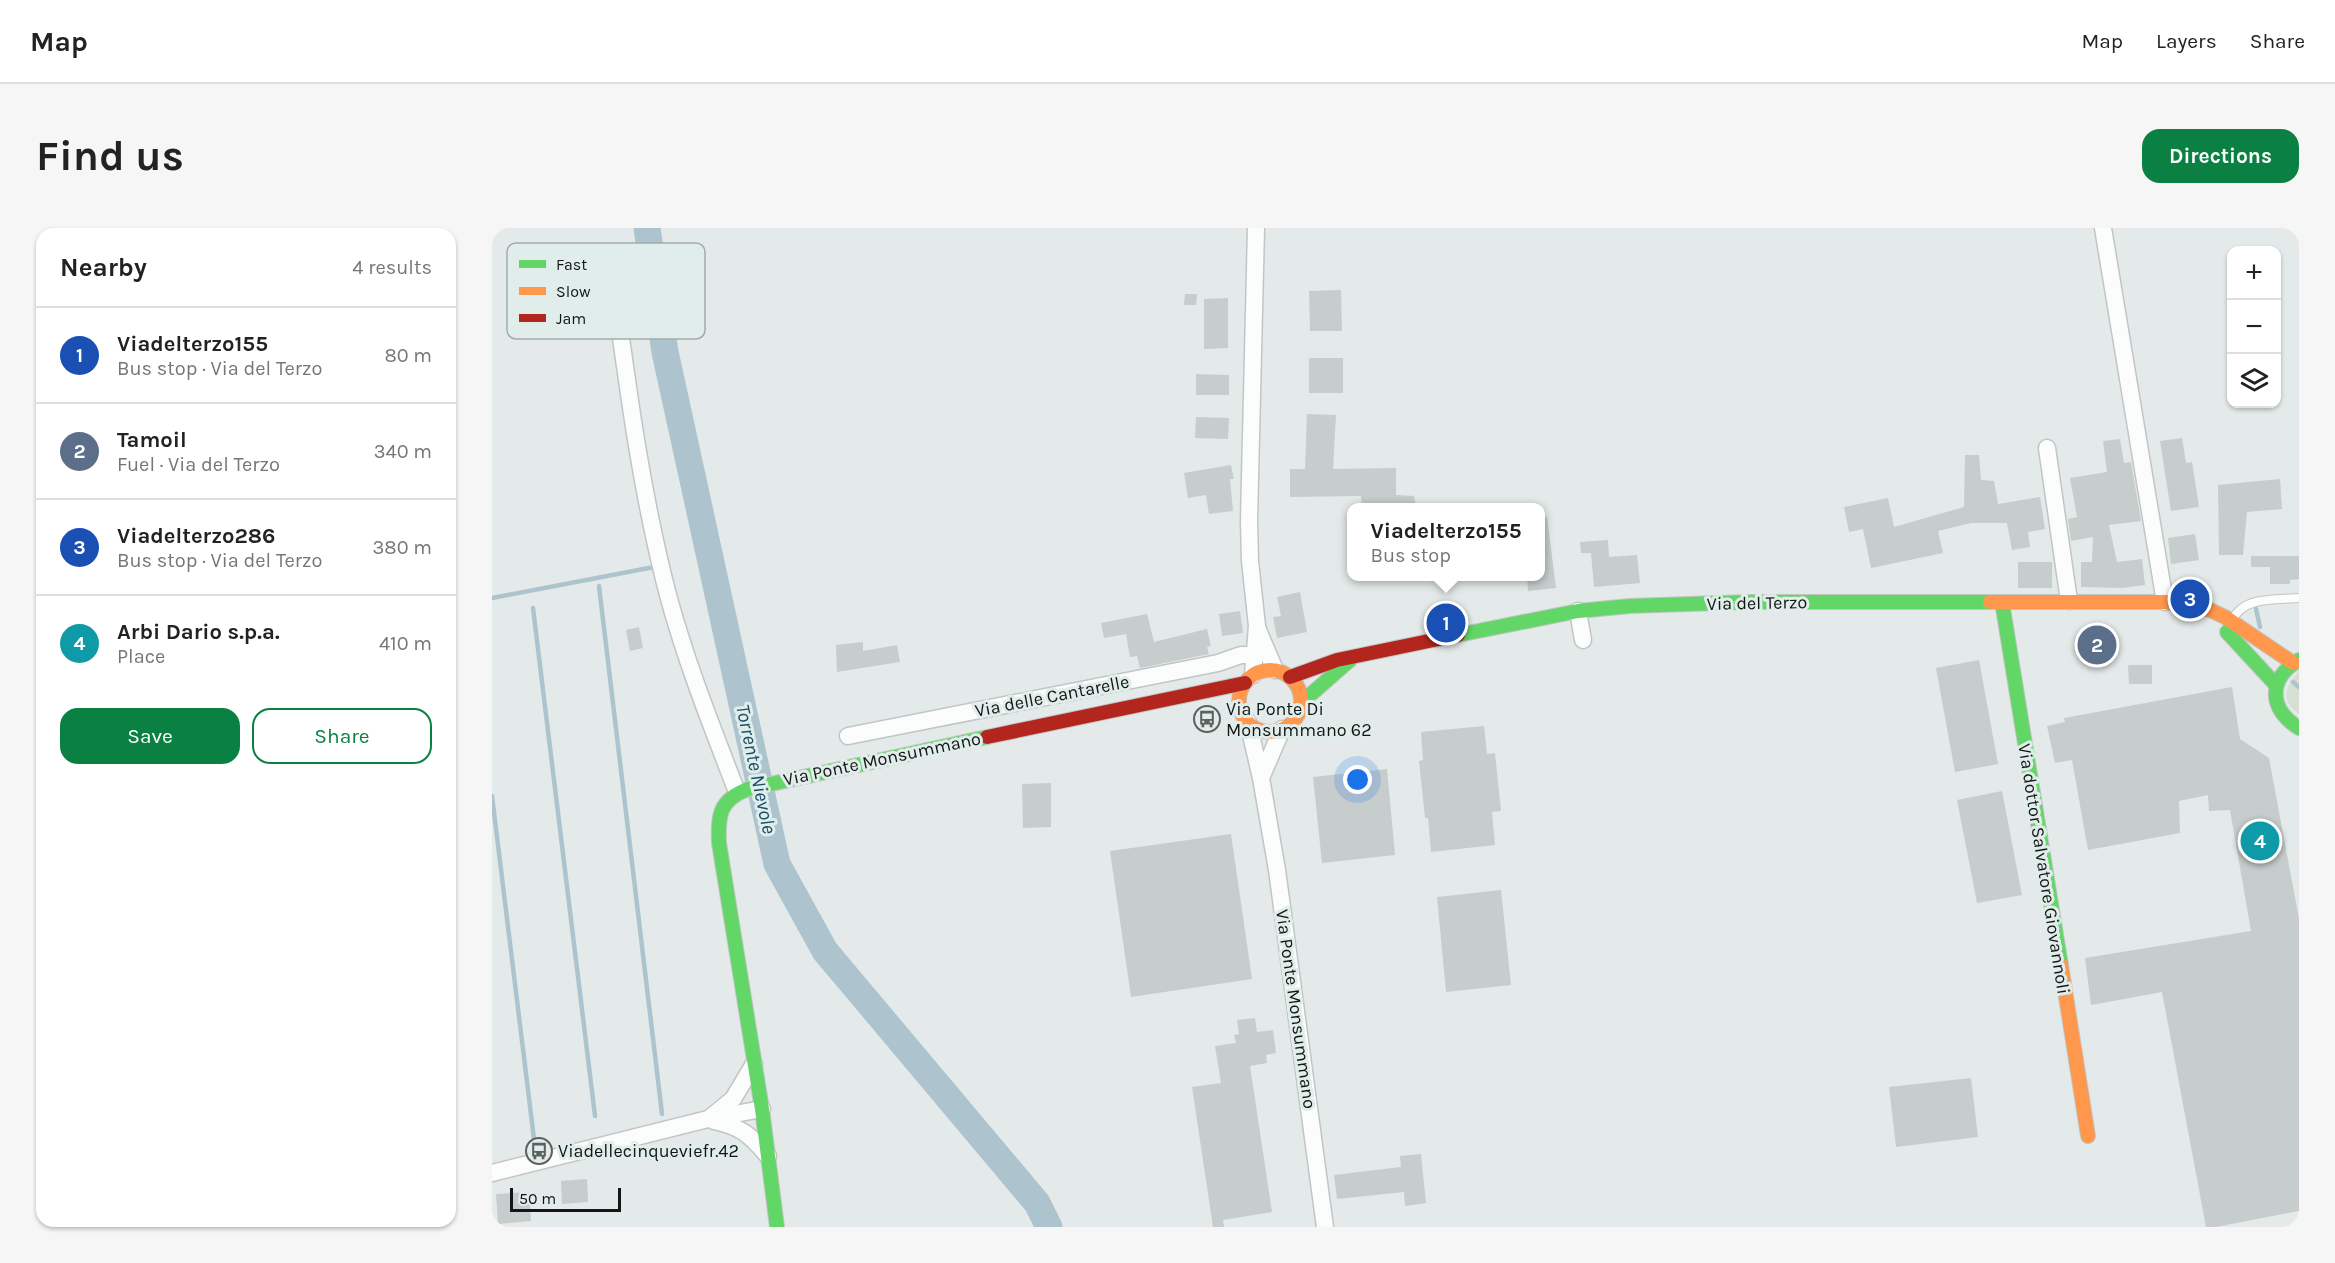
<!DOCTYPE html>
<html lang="en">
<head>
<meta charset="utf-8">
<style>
	body { margin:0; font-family:Karla,sans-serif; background:#f6f6f6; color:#222 }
	.controls { position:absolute; right:18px; top:18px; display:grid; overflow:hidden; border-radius:12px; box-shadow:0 2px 4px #0004 }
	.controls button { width:54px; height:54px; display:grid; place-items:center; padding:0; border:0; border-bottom:2px solid #e0e0e0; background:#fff; color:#222; font:30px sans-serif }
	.scale { position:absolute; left:18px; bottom:15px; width:111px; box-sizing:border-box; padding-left:6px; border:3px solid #121615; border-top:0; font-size:16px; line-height:21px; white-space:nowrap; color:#121615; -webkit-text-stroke:4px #e1edea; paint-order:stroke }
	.you { position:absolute; left:866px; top:552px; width:21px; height:21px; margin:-15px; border:4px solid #fff; border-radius:50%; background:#1a73e8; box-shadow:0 0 0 9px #1a73e833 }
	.badge { display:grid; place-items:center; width:39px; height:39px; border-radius:50%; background:#0b8043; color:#fff; font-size:20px; font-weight:700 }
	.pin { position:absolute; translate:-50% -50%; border:3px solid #fff; box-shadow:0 2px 6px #0006 }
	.popup { position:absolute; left:855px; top:275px; width:198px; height:78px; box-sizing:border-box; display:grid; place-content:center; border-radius:12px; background:#fff; filter:drop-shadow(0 2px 4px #0005); font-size:20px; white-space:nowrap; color:#767676 }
	.popup b { font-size:22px; color:#222 }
	.popup::after { content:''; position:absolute; left:50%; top:100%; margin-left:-12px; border:12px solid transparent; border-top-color:#fff }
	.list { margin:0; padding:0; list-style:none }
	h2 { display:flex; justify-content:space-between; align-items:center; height:78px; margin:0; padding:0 24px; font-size:26px }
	h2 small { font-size:20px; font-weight:400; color:#767676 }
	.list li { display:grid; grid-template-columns:39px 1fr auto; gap:18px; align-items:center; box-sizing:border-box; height:96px; padding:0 24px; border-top:2px solid #e0e0e0 }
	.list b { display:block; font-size:22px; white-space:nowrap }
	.list p { margin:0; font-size:20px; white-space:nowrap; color:#767676 }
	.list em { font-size:20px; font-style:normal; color:#767676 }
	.actions { display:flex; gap:12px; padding:18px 24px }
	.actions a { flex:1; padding:14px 0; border:2px solid #0b8043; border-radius:18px; text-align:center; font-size:21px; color:#0b8043 }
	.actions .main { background:#0b8043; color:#fff }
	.icon { flex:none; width:33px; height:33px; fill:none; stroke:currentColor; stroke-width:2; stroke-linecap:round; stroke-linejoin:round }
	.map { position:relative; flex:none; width:1807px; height:999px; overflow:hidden; border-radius:18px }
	header { display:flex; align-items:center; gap:36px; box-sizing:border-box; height:84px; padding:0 30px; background:#fff; border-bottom:2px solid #e0e0e0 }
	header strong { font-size:28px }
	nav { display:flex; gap:33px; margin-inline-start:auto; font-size:21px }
	.intro { display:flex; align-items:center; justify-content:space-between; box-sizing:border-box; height:144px; padding:0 36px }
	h1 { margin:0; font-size:42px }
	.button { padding:15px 27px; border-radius:18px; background:#0b8043; color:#fff; font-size:21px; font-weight:700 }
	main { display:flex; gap:36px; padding:0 36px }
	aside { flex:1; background:#fff; border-radius:18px; box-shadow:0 2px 4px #0004 }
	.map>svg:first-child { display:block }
	.green { fill:#d7ded2 }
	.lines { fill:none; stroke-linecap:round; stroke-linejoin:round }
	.stream { stroke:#adc4cf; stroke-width:4.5 }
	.river { stroke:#adc4cf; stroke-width:27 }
	.building { fill:#c7cccc }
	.lane-casing { stroke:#c1c6c5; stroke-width:10 }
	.street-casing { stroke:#c1c6c5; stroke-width:19 }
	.fast-casing { stroke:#c1c6c5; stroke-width:16 }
	.slow-casing { stroke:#c1c6c5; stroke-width:16 }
	.jam-casing { stroke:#c1c6c5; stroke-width:16 }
	.lane { stroke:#fbfcfc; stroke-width:8 }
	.street { stroke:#fbfcfc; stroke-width:16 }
	.fast { stroke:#63d668; stroke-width:14 }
	.slow { stroke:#ff974d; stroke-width:14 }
	.jam { stroke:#b3261e; stroke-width:14 }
	.labels { text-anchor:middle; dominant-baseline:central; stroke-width:6; stroke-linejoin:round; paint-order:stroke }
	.street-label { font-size:18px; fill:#121615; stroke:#e1edea }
	.poi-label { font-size:18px; fill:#121615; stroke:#e1edea; text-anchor:start }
	.water-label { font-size:20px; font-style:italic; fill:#184e68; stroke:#e1edea }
	.key { fill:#e1edea; stroke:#a3acaa; stroke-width:1.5 }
	.key-label { font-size:16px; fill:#121615 }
</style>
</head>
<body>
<header>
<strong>Map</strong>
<nav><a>Map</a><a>Layers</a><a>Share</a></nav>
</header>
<div class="intro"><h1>Find us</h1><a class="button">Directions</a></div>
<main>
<aside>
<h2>Nearby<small>4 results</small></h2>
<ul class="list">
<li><span class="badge" style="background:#1a4fb4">1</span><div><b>Viadelterzo155</b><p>Bus stop · Via del Terzo</p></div><em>80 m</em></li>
<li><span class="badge" style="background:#5c6f8a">2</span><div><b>Tamoil</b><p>Fuel · Via del Terzo</p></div><em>340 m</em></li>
<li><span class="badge" style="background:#1a4fb4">3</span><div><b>Viadelterzo286</b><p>Bus stop · Via del Terzo</p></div><em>380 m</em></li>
<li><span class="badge" style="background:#0f9aa8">4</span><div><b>Arbi Dario s.p.a.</b><p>Place</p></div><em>410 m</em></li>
</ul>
<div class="actions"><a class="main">Save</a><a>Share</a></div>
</aside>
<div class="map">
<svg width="1807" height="999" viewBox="0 0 1807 999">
	<rect width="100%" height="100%" fill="#e4eae9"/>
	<path class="green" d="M1807,443V486C1787,471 1794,458 1807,443Z"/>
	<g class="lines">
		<g class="stream">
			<path d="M107,358L170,886"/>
			<path d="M0,370L162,339"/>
			<path d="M41,380L103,888"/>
			<path d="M1764,381L1768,399"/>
			<path d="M1801,454L1807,459"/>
			<path d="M0,568L42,911"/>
		</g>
		<path class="river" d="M155,0L173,124L285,636L333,723L545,975L557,999"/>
	</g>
	<g class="building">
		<path d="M849,62L850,103H818L817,63Z"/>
		<path d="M693,66H705L704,77H692Z"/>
		<path d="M736,70V120L712,121V71Z"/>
		<rect x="817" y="130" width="34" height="35"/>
		<path d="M704,146L737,147V167H704Z"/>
		<path d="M815,186L844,187L841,241L904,240V267L922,268L924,279H870L869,268L798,269V241H813Z"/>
		<path d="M704,189L737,190L736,211L703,210Z"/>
		<path d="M1690,210L1694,235L1700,234L1707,279L1679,283L1668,213Z"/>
		<path d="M1628,211L1632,235L1639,234L1649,293L1617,297L1625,334L1650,331L1653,357L1630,360L1589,359V334H1600L1601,309L1579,313L1576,291L1585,289L1578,250L1615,244L1611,213Z"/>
		<path d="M1473,227H1487L1489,252L1502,253L1506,276L1548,269L1553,301L1536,304L1538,319L1520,322L1515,295H1479L1446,303L1451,325L1379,340L1371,301L1357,304L1352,279L1396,270L1402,299L1472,279Z"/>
		<path d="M739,237L742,251H738L741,283L717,286L714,267L696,270L692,245Z"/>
		<path d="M1788,251L1790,281L1755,284L1751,327H1727L1726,257Z"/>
		<path d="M1055,289L1064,360L1036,363L1035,348H1048V290Z"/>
		<path d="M1703,306L1707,332L1679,336L1676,310Z"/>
		<path d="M1116,312L1117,329L1145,327L1148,355L1102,359L1099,325H1089L1088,314Z"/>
		<path d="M1759,328H1807V351L1798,352V356H1778V339H1759Z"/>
		<rect x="1526" y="334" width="34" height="26"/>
		<path d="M808,364L815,404L785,410L781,389L789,388L785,369Z"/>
		<path d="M748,383L751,405L730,408L727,386Z"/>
		<path d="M655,386L662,414L715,401L719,418L715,419L717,426L648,440L645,428L638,429L634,406L612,410L609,395Z"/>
		<path d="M147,399L151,420L138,423L134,402Z"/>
		<rect x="1596" y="399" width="19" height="38"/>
		<path d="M371,414V423L405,417L408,434L345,444L344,417Z"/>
		<path d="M1487,432L1506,536L1463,544L1444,440Z"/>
		<path d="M1636,437H1660V456H1637Z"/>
		<path d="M1740,459L1748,511L1777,530L1807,691V983L1724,999H1714L1670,764L1599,777L1593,730L1759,703L1738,582L1717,583L1716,567L1687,573L1688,605L1596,622L1580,532L1563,535L1555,498L1573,494L1572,490Z"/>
		<path d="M992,498L995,526L1003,525L1009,583L1000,584L1003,617L939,624L936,590H933L927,533L931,532L929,504Z"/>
		<path d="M895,541L903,627L830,635L821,549Z"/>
		<path d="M559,555V599L531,600L530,556Z"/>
		<path d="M1510,563L1530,667L1485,675L1465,572Z"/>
		<path d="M739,606L760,751L639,769L618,623Z"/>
		<path d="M1009,662L1019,757L954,764L945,669Z"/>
		<path d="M763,790L765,804L781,802L784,825L774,827L775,835L758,838L780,984L731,992L732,999H721L700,859L729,855L723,818L744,815L742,807L747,806L745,792Z"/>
		<path d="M1479,850L1486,909L1404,919L1397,859Z"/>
		<path d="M929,926L934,975L913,978L912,964L845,971L842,947L909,939L908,928Z"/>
		<path d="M95,951L96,974L70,976L69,953Z"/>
		<path d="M37,964L39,993L6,996L4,966Z"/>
	</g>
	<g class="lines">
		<defs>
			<path id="lane" d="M1740,393C1751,368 1783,372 1807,370"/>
			<g id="street">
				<path d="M1611,0L1673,374"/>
				<path d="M120,44C135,153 148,260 176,367C194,434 220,499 245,564"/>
				<path d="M1555,220L1577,373"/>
				<path d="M1086,383L1091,412"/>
				<path d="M766,402L783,442"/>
				<path d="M761,447L765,398L758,333L757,293L764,0"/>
				<path d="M756,494L769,550L785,642L833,999"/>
				<path d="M356,508L726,435L749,427H763"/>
				<path d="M769,550L790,501"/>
				<path d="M219,889L241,871L262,836"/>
				<path d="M222,893C250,899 258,907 276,928"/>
				<path d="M0,945L216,891L270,881"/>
			</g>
			<g id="fast">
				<path d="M1510,374L1569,737"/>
				<path d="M1735,404L1784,457"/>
				<path d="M966,407L1086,383L1138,378L1256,374H1498"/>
				<path d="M1807,432C1776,450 1776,481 1807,500"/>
				<path d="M809,475L858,432"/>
				<path d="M285,999L270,881L227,615C226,587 227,572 256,561L495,509"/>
			</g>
			<g id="slow">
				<path d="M1498,374H1673L1718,382L1733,389L1801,435"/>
				<circle cx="778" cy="473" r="31"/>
				<path d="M1569,737L1596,908"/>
			</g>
			<g id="jam">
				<path d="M798,449L845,432L966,407"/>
				<path d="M495,509L753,455"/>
			</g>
		</defs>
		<use href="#lane" class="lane-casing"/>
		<use href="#street" class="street-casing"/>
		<use href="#fast" class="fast-casing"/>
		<use href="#slow" class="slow-casing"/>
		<use href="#jam" class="jam-casing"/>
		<use href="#lane" class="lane"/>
		<use href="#street" class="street"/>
		<use href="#fast" class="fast"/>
		<use href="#slow" class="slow"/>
		<use href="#jam" class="jam"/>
	</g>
	<defs>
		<symbol id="bus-ring" viewBox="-11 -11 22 22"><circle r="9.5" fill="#e1edea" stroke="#5c605f" stroke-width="1.5"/><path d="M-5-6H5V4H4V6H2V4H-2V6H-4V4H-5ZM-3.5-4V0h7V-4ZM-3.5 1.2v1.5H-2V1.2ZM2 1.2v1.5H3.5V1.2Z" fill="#5c605f"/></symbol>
	</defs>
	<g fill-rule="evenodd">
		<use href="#bus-ring" x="700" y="476" width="30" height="30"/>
		<use href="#bus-ring" x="32" y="908" width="30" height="30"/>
	</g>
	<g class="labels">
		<g class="street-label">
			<text transform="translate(1265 375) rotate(-1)">Via del Terzo</text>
			<text transform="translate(560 468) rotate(-11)">Via delle Cantarelle</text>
			<text transform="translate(390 531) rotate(-12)">Via Ponte Monsummano</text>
			<text transform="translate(1552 641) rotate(81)">Via dottor Salvatore Giovannoli</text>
			<text transform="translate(804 781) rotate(82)">Via Ponte Monsummano</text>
		</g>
		<g class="poi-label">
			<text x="734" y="481">Via Ponte Di<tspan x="734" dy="21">Monsummano 62</tspan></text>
			<text x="66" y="923">Viadellecinqueviefr.42</text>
		</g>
		<g class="water-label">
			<text transform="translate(264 541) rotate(78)">Torrente Nievole</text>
		</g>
	</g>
	<rect x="15" y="15" width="198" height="96" rx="9" class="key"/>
	<rect x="27" y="32" width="27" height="8" fill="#63d668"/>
	<rect x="27" y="59" width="27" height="8" fill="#ff974d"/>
	<rect x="27" y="86" width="27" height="8" fill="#b3261e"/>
	<g class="key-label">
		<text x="64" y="42">Fast</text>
		<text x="64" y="69">Slow</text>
		<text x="64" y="96">Jam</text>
	</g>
</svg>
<div class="controls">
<button>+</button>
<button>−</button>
<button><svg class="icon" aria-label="layers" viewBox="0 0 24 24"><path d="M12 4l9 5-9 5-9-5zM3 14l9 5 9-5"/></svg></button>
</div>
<div class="scale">50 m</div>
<div class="you"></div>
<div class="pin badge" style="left:954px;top:395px;background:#1a4fb4">1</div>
<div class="popup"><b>Viadelterzo155</b>Bus stop</div>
<div class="pin badge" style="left:1605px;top:417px;background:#5c6f8a">2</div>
<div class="pin badge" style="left:1698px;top:371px;background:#1a4fb4">3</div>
<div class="pin badge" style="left:1768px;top:613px;background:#0f9aa8">4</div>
</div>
</main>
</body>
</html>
